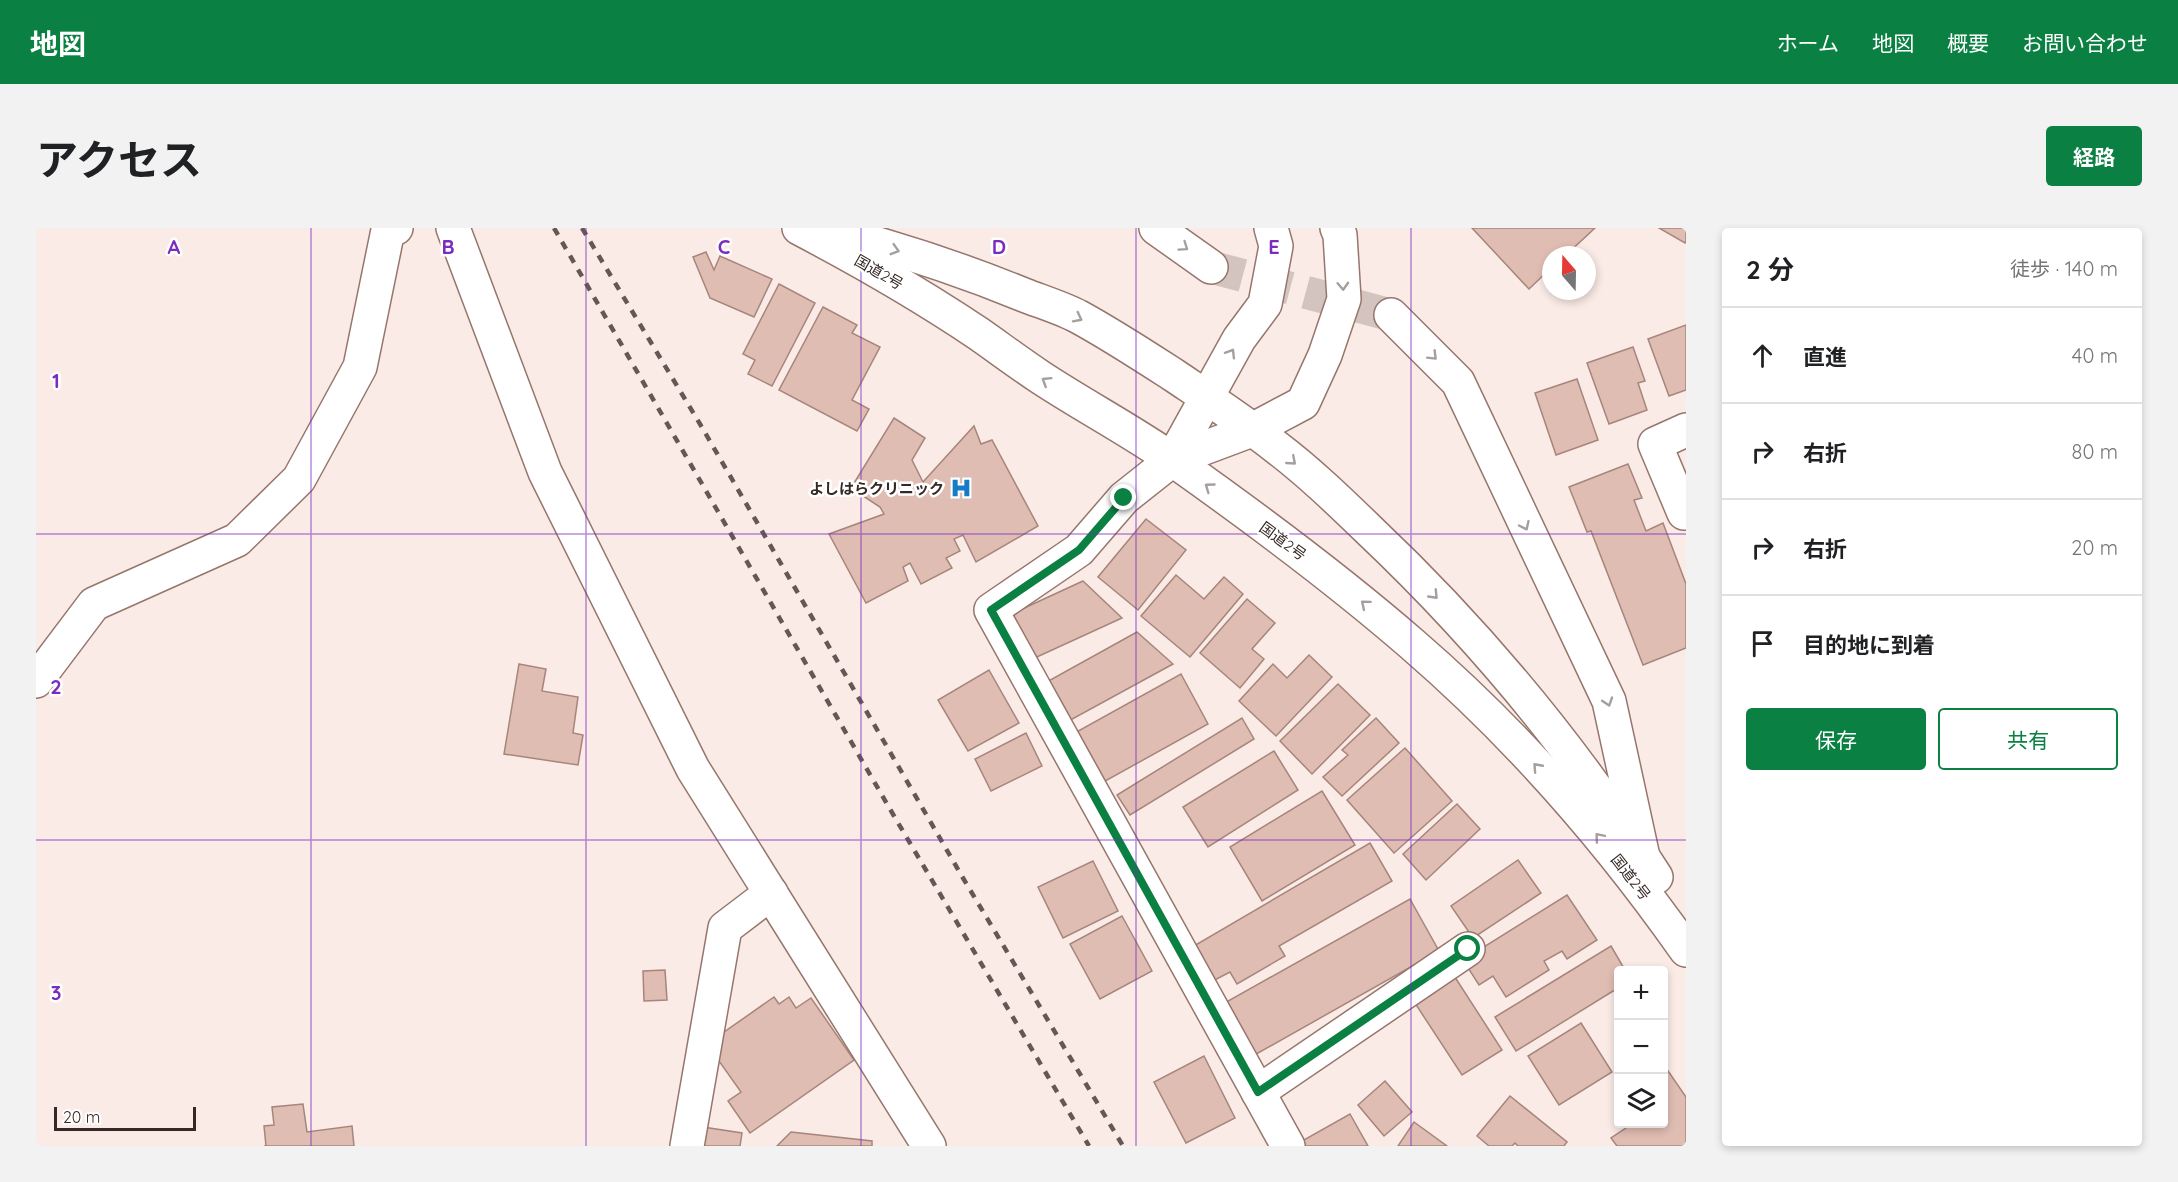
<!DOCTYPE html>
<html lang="ja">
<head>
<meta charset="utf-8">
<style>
	body { margin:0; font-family:Quicksand,"Noto Sans JP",sans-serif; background:#f2f2f2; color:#202124 }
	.controls { position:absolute; right:18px; bottom:18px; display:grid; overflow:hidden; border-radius:6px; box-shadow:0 3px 9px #0003 }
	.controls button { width:54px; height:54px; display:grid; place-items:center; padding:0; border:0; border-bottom:2px solid #e0e0e0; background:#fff; color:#202124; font:30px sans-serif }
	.compass { position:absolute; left:1506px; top:18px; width:54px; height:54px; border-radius:50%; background:#fff; box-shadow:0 3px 9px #0003; rotate:340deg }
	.scale { position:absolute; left:18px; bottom:15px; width:142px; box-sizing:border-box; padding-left:6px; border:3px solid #362925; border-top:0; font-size:16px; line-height:21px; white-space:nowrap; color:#362925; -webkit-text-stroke:4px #fff; paint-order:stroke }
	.stop { position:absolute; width:18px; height:18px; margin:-14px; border:4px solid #0b8043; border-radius:50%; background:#fff }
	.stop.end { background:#0b8043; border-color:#fff; box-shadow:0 2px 6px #0008 }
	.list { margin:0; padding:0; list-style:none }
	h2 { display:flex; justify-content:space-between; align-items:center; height:78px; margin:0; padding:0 24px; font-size:26px }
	h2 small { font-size:20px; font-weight:400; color:#757577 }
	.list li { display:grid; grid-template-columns:39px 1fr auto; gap:18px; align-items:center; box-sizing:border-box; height:96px; padding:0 24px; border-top:2px solid #e0e0e0 }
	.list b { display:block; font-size:22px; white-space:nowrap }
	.list em { font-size:20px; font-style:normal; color:#757577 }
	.actions { display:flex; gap:12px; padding:18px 24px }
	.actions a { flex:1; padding:14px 0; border:2px solid #0b8043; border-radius:6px; text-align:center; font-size:21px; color:#0b8043 }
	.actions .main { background:#0b8043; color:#fff }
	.icon { flex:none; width:33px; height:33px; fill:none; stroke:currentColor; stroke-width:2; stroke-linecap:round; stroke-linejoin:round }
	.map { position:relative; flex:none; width:1650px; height:918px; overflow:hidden; border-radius:6px }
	header { display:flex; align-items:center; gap:36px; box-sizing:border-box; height:84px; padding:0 30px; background:#0b8043; color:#fff }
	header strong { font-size:28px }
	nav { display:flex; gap:33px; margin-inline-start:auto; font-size:21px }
	.intro { display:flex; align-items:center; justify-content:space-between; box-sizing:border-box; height:144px; padding:0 36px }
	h1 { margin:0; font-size:42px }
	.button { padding:15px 27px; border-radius:6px; background:#0b8043; color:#fff; font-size:21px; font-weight:700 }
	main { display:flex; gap:36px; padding:0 36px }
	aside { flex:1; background:#fff; border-radius:6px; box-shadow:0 3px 9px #0003 }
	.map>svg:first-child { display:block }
	.building { fill:#e0bdb3; stroke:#a6857b; stroke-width:1.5 }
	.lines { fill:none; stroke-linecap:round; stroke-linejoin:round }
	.street-tunnel { stroke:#d3c4c0; stroke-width:33; stroke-dasharray:33 16; stroke-linecap:butt }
	.street-casing { stroke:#96766c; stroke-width:36 }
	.secondary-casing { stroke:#96766c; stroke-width:36 }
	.highway-casing { stroke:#96766c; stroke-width:36 }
	.street { stroke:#fff; stroke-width:33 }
	.secondary { stroke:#fff; stroke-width:33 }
	.highway { stroke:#fff; stroke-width:33 }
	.rail { stroke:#655854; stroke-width:4.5; stroke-dasharray:8 8; stroke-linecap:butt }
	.oneway { stroke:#a59f9d }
	.route { stroke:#0b8043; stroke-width:8 }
	.grid { fill:none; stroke:#7b2cbf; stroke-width:1.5; stroke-opacity:0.55 }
	.labels { text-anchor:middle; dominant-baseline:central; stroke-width:5; stroke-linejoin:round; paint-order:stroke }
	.street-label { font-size:15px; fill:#362925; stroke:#fff }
	.poi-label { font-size:15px; font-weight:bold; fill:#362925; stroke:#fff; text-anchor:end }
	.grid-label { font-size:20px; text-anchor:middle; font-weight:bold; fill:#7b2cbf; stroke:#fff; stroke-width:5; stroke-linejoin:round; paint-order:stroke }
</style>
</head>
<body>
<header>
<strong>地図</strong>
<nav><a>ホーム</a><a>地図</a><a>概要</a><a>お問い合わせ</a></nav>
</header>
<div class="intro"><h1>アクセス</h1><a class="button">経路</a></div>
<main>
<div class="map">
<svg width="1650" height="918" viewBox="0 0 1650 918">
	<rect width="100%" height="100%" fill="#faebe7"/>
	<g class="building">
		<path d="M1436,0H1559L1530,27H1515V40L1493,61Z"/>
		<path d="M1623,0H1650V13L1649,15Z"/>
		<path d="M670,24L678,42L684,28L736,51L718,89L674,70L657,29Z"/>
		<path d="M743,56L779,75L736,158L712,146L719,132L707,126Z"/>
		<path d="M787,79L821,97L816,105L844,119L816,172L833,181L821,203L743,162Z"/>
		<path d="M1650,97V162L1633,168L1612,111Z"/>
		<path d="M1597,119L1609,153L1602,155L1611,182L1573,196L1551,135Z"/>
		<path d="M1541,151L1562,212L1520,227L1499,165Z"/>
		<path d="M858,190L889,210L876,232L887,254L938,198L945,216L956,212L1002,298L940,334L927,307L918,311L924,323L910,330L916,340L885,356L874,335L867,339L872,353L830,375L793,306L848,286L844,279L815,260Z"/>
		<path d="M1592,236L1606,270L1598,272L1610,303L1627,295L1650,356V420L1607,437L1555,303L1551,304L1533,259Z"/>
		<path d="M1110,291L1150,322L1102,382L1062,349Z"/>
		<path d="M1140,347L1168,371L1188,349L1207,366L1154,429L1105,388Z"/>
		<path d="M1047,353L1086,390L990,434L969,389Z"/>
		<path d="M1211,371L1239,395L1216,421L1228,431L1204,460L1164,425Z"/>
		<path d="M1101,404L1137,436L1029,495L1007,456Z"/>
		<path d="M1273,427L1296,449L1240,508L1203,473L1237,436L1251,450Z"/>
		<path d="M483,436L510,441L506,463L542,469L537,505L547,507L542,537L468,526Z"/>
		<path d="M953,442L983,495L932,523L902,472Z"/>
		<path d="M1145,446L1172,496L1062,557L1035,507Z"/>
		<path d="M1302,456L1334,487L1276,546L1244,513Z"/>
		<path d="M1206,490L1218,511L1094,587L1081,567Z"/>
		<path d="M1340,490L1363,515L1306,568L1287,549L1312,527L1306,522Z"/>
		<path d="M990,505L1006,538L955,563L939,531Z"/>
		<path d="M1369,520L1416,573L1358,625L1311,572Z"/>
		<path d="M1238,523L1262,562L1172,619L1147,579Z"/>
		<path d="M1286,563L1319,617L1226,673L1194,619Z"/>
		<path d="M1421,576L1444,601L1390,652L1367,626Z"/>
		<path d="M1334,615L1356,653L1243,718L1249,728L1201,756L1194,744L1171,756L1151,722Z"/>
		<path d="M1482,632L1505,665L1437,710L1415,678Z"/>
		<path d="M1057,633L1082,683L1027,710L1002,659Z"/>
		<path d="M1531,667L1561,712L1531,731L1526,723L1508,733L1513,742L1470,769L1457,748L1443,757L1427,732Z"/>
		<path d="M1374,671L1403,723L1215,829L1185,777Z"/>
		<path d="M1086,688L1116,743L1064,771L1034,716Z"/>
		<path d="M1575,718L1589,742H1582V760L1480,823L1459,789Z"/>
		<path d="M629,742L631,772L608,773L607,743Z"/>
		<path d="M1415,743L1466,822L1426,847L1375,769Z"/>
		<path d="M738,769L743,776L753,769L760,780L775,770L818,832L714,905L692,873L705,864L671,816Z"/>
		<path d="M1545,795L1576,844L1523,877L1492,828Z"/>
		<path d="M1168,828L1199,890L1150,915L1118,854Z"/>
		<path d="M1630,840L1650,869V918H1581L1575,910L1596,896H1628V842Z"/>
		<path d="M1349,853L1376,884L1348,908L1322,877Z"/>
		<path d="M1474,868L1531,914L1528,918H1482L1479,915L1476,918H1453L1441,908Z"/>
		<path d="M267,876L271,904L316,898L318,918H228H230L228,898L238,897L236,879Z"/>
		<path d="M1314,886L1332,918H1268L1266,913Z"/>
		<path d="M1378,894L1411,918H1362Z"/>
		<path d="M667,899L706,905L704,918H663Z"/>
		<path d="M755,904L836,913V918H741Z"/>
	</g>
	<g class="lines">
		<path class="street-tunnel" d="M1175,39L1355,87"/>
		<defs>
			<g id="street">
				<path d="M417,0L509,244L657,541L893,918"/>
				<path d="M1120,0L1175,39"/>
				<path d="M1355,87L1422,154L1573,473L1607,629"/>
				<path d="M1136,232L1088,270L1043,322L955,382L1252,918"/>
				<path d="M1648,285L1619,216L1650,202"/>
				<path d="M0,453L58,376L201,312L263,251L324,139L352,2L360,0"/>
				<path d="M1222,864L1432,721"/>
				<path d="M651,918L689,700L735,665"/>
			</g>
			<g id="secondary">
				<path d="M1136,232L1216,202L1267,175L1289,127L1308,71L1304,7L1301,0"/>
				<path d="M1136,232L1203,111L1229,76L1240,18L1235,0"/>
			</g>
			<g id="highway">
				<path d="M763,0C824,32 885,67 943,106C963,120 983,135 1004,149C1048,178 1094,202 1137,232C1219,290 1300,350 1376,416C1479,505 1572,611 1650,722"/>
				<path d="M799,4C863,21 927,42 988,67C1006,74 1026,80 1043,89C1076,107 1108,128 1139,148C1173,171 1208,194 1240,219C1273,244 1303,273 1333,302C1442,405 1539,522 1620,649"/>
			</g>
		</defs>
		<use href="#street" class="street-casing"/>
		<use href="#secondary" class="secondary-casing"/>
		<use href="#highway" class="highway-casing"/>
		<use href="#street" class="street"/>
		<use href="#secondary" class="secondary"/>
		<use href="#highway" class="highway"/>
		<g class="rail">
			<path d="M518,0L858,588L1053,918"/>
			<path d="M546,0L664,196L927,650L1087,918"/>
		</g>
	</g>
	<defs><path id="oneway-chevron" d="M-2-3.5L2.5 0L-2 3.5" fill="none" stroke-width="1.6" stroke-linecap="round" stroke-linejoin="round" transform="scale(1.5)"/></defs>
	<g class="oneway">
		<use href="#oneway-chevron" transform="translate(1148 19) rotate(35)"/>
		<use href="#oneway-chevron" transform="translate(859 22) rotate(17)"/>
		<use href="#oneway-chevron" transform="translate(1307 58) rotate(87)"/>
		<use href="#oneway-chevron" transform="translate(1042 90) rotate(27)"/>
		<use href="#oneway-chevron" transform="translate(1195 125) rotate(-59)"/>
		<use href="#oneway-chevron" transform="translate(1397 128) rotate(45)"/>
		<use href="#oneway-chevron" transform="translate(1010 153) rotate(-148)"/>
		<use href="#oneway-chevron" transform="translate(1256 233) rotate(41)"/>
		<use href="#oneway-chevron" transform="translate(1173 259) rotate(-144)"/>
		<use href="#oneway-chevron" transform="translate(1489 298) rotate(65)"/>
		<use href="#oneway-chevron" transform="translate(1398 367) rotate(46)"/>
		<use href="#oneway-chevron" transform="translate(1329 376) rotate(-140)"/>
		<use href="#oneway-chevron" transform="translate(1572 474) rotate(72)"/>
		<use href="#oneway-chevron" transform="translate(1501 539) rotate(-132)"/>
		<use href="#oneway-chevron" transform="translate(1563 609) rotate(-130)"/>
	</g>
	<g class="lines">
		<path class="route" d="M1088,270L1043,322L955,382L1222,864L1432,721"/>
	</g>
	<path class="grid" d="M275,0V918M550,0V918M825,0V918M1100,0V918M1375,0V918M0,306H1650M0,612H1650"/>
	<defs>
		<symbol id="hospital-bare" viewBox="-9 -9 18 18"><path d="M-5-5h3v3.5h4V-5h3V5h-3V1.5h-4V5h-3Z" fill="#167cc7" stroke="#fff" stroke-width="2.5" paint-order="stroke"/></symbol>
	</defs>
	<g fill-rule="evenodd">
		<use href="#hospital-bare" x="910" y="245" width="30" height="30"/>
	</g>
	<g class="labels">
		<g class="street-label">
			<text transform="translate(843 44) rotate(30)">国道2号</text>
			<text transform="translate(1247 313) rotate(36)">国道2号</text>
			<text transform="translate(1595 649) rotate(52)">国道2号</text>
		</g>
		<g class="poi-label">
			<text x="908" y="260">よしはらクリニック</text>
		</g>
	</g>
	<g class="grid-label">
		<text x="138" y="26">A</text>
		<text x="412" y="26">B</text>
		<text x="688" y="26">C</text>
		<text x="963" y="26">D</text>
		<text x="1238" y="26">E</text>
		<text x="20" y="160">1</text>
		<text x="20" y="466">2</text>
		<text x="20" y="772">3</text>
	</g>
</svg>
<div class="controls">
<button>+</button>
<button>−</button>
<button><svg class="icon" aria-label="layers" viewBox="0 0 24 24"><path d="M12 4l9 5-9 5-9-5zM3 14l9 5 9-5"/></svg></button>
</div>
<svg class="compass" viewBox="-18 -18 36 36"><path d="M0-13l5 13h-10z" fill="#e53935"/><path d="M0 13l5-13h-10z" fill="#757577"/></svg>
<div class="scale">20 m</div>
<div class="stop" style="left:1432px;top:721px"></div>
<div class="stop end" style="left:1088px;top:270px"></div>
</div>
<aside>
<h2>2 分<small>徒歩 · 140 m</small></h2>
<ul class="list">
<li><svg class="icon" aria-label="ahead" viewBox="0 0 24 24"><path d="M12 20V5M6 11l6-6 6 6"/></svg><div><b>直進</b></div><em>40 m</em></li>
<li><svg class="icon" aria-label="right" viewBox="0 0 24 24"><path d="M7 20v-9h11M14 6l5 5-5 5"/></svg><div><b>右折</b></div><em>80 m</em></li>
<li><svg class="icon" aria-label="right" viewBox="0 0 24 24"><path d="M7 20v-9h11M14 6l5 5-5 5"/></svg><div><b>右折</b></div><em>20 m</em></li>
<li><svg class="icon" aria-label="arrive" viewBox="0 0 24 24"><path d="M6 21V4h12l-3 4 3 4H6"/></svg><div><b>目的地に到着</b></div></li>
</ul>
<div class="actions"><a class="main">保存</a><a>共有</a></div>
</aside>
</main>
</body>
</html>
